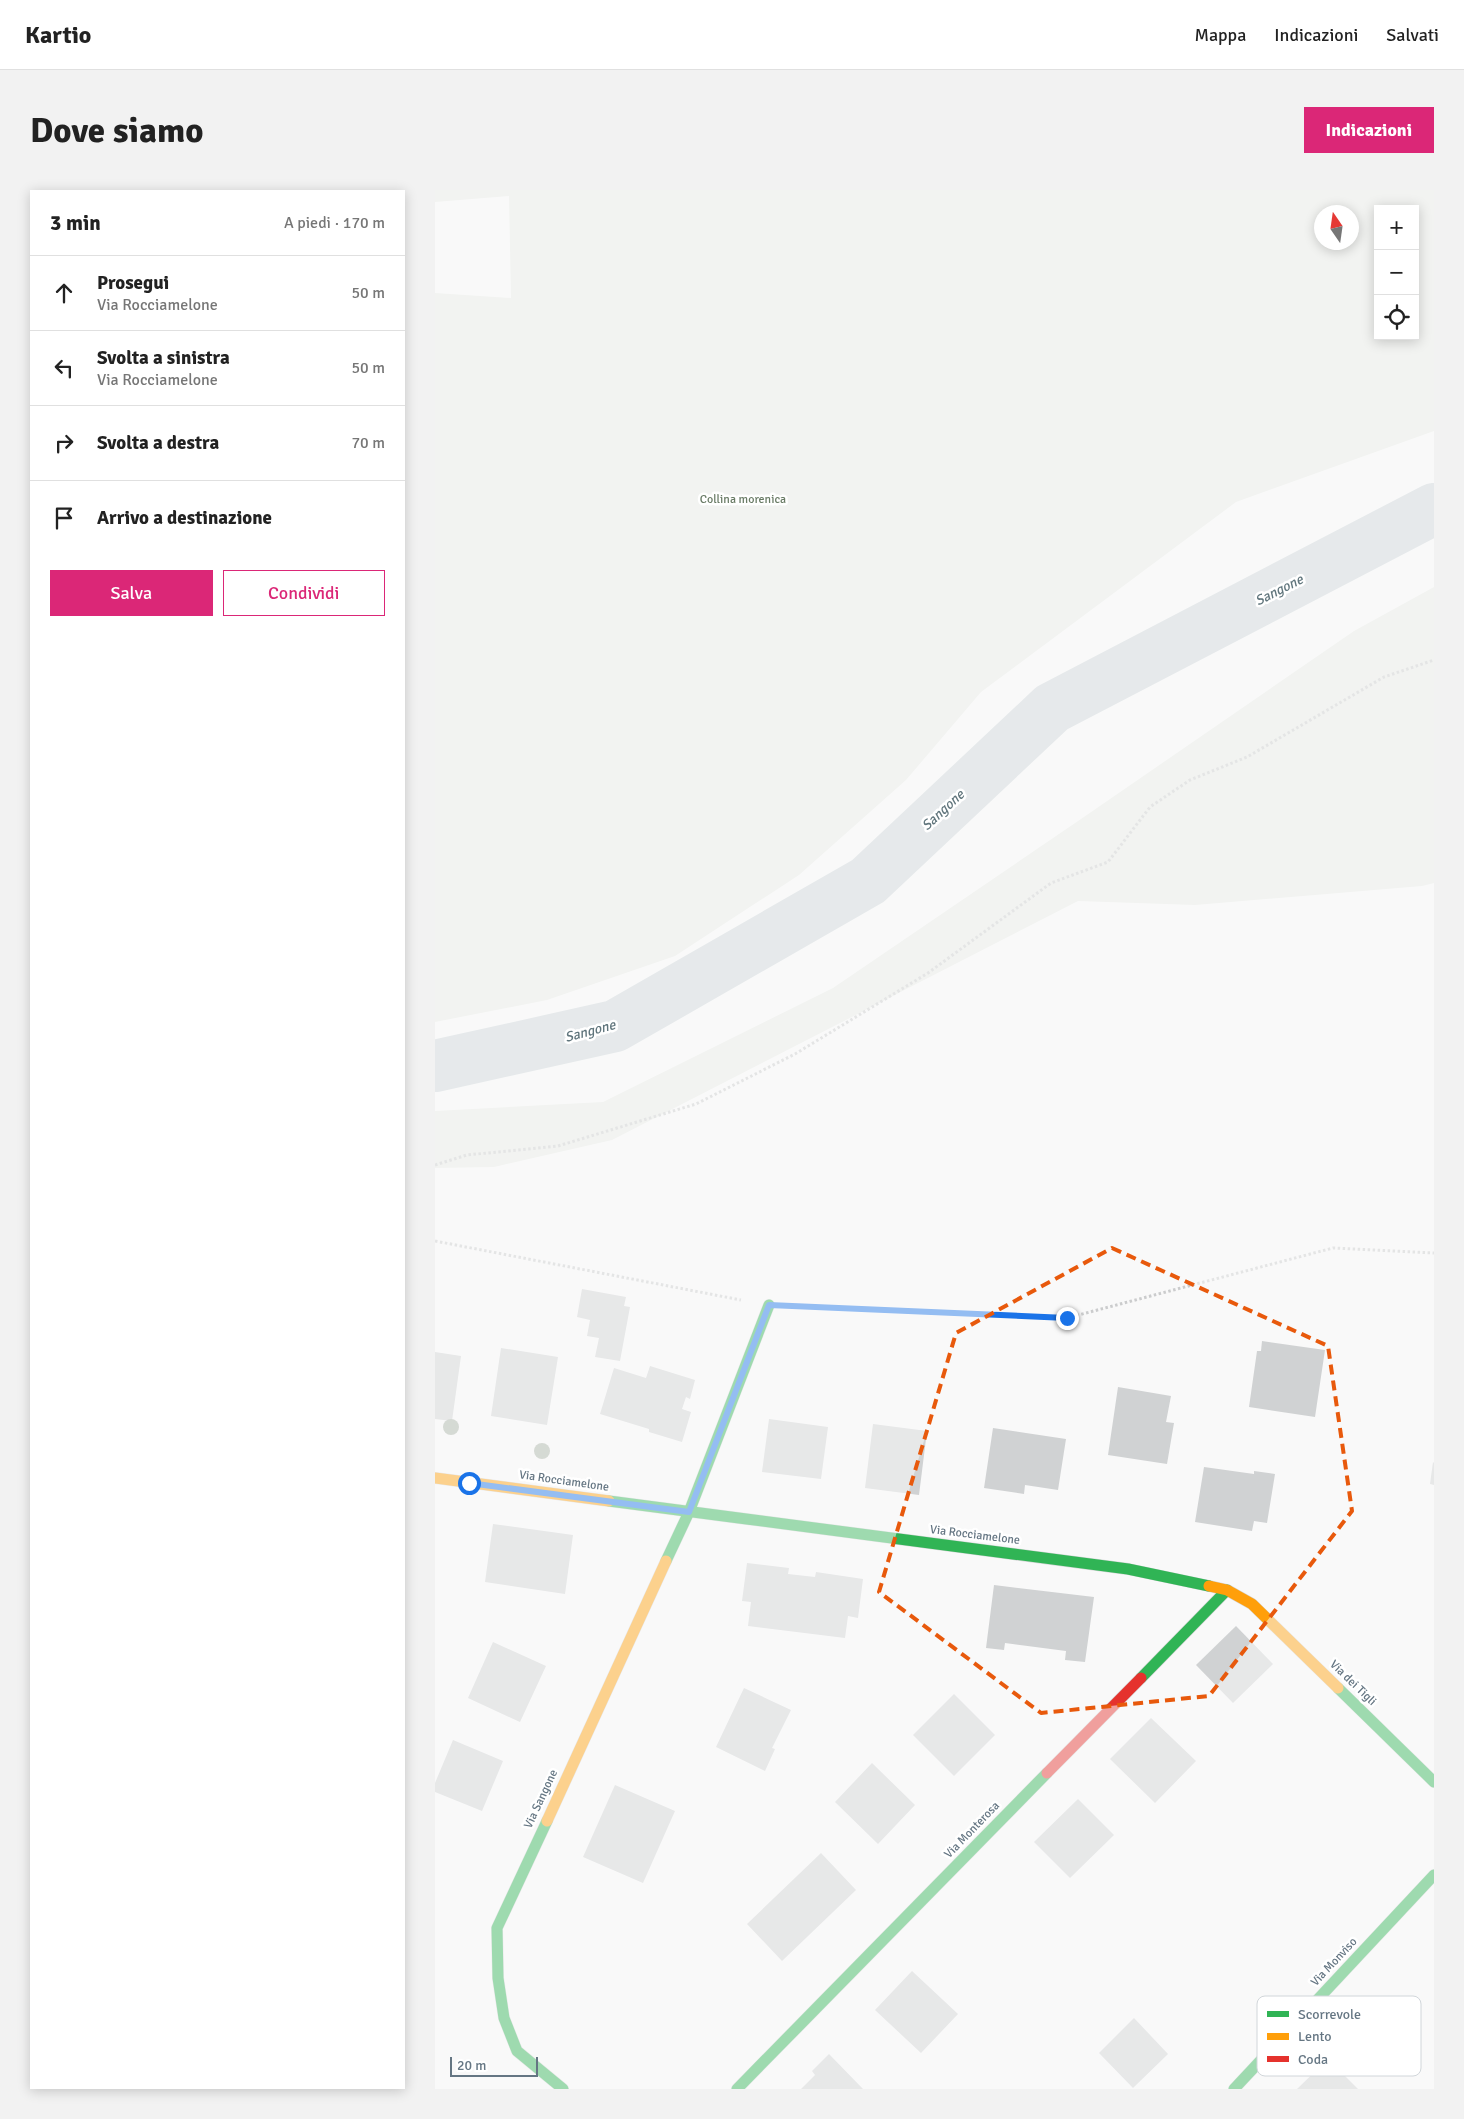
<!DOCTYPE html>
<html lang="it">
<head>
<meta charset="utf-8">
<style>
	body { margin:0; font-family:Signika,sans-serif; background:#f2f2f2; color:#222 }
	.controls { position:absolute; right:15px; top:15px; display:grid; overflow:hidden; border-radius:0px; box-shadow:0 2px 12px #0003 }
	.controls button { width:45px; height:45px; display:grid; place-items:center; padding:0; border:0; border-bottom:1px solid #e0e0e0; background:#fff; color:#222; font:25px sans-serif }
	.compass { position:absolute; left:879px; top:15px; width:45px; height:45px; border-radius:50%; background:#fff; box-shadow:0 2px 12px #0003; rotate:347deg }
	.scale { position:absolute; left:15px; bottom:12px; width:88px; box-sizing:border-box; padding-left:5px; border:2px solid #657683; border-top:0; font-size:14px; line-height:18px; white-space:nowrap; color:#657683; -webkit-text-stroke:4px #fff; paint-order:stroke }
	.stop { position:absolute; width:15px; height:15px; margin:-11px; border:4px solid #1a73e8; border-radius:50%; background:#fff }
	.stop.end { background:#1a73e8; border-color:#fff; box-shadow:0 1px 5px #0008 }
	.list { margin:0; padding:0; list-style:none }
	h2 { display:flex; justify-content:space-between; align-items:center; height:65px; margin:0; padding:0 20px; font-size:21px }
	h2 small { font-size:16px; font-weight:400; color:#767676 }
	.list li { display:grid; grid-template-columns:32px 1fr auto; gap:15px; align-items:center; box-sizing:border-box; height:75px; padding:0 20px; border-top:1px solid #e0e0e0 }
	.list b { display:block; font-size:19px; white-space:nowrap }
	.list p { margin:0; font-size:16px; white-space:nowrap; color:#767676 }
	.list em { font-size:16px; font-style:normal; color:#767676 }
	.actions { display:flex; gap:10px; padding:15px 20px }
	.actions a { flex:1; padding:11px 0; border:1px solid #db2777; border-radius:0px; text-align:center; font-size:18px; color:#db2777 }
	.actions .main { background:#db2777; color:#fff }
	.icon { flex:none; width:28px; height:28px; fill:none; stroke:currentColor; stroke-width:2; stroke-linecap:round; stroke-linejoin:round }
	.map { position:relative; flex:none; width:999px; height:1899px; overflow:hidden; border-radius:0px }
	header { display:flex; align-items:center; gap:30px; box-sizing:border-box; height:70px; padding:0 25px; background:#fff; border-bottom:1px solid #e0e0e0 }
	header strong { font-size:24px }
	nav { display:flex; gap:28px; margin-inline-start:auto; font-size:18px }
	.intro { display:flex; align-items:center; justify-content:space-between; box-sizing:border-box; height:120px; padding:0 30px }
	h1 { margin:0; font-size:35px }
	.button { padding:12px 22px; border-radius:0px; background:#db2777; color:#fff; font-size:18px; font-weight:700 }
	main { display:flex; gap:30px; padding:0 30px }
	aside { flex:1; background:#fff; border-radius:0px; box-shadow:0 2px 12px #0003 }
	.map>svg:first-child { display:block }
	.green { fill:#e8ebe6; fill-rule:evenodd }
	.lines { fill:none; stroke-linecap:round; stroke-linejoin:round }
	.river { stroke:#ced6d9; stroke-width:52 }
	.building { fill:#d0d2d3 }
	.fast-casing { stroke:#d5d6d7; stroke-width:12 }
	.slow-casing { stroke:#d5d6d7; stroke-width:12 }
	.jam-casing { stroke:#d5d6d7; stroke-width:12 }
	.path { stroke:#cbcccd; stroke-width:3; stroke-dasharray:2.5 2.5; stroke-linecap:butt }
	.fast { stroke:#30b455; stroke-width:11 }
	.slow { stroke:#ff9f0a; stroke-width:11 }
	.jam { stroke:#e5322d; stroke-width:11 }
	.tree { fill:#a9b3a7 }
	.route { stroke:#1a73e8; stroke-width:6 }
	.marked { fill:none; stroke:#e8590c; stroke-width:4; stroke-dasharray:10 6; stroke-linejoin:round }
	.labels { text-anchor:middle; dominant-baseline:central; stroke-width:5; stroke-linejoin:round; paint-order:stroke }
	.park-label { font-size:12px; fill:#687a64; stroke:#fff }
	.street-label { font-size:12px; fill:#657683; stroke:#fff }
	.water-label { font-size:14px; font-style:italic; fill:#60757c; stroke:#fff }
	.key { fill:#fff; stroke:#d1d6da; stroke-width:1 }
	.key-label { font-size:14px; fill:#657683 }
</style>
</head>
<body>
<header>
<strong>Kartio</strong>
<nav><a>Mappa</a><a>Indicazioni</a><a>Salvati</a></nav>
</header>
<div class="intro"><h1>Dove siamo</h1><a class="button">Indicazioni</a></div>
<main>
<aside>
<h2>3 min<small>A piedi · 170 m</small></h2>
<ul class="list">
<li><svg class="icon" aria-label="ahead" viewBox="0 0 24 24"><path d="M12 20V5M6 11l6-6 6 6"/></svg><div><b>Prosegui</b><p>Via Rocciamelone</p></div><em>50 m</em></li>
<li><svg class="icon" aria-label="left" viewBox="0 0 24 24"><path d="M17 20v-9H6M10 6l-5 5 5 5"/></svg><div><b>Svolta a sinistra</b><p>Via Rocciamelone</p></div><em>50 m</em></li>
<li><svg class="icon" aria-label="right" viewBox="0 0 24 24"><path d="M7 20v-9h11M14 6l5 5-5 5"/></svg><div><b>Svolta a destra</b></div><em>70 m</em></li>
<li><svg class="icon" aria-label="arrive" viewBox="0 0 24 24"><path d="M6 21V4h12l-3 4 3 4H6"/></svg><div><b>Arrivo a destinazione</b></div></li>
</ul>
<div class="actions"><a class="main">Salva</a><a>Condividi</a></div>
</aside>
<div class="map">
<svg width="999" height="1899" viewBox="0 0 999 1899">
	<rect width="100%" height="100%" fill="#f9f9f9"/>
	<g class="green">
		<path d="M0,0H999V241L801,312L546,502L471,590L364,685L240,766L112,810L0,832V103L76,108L74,6L0,12ZM943,19H980V146H943ZM886,22H916V52H886Z"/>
		<path d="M999,397V693L987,696L760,715L643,711L177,950L59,977L0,978V921L168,912L398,798L646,629L919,441Z"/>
	</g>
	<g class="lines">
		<path class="river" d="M0,876L180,836L433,691L617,518L999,319"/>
	</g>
	<g class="building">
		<path d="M147,1099L191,1107L189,1116L195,1117L185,1171L160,1167L164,1148L152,1146L155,1130L142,1127Z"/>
		<path d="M827,1151L890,1160L880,1227L814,1217L822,1161H826Z"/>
		<path d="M66,1158L123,1167L112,1235L56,1226Z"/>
		<path d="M0,1162L26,1166L17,1231L0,1229Z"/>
		<path d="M215,1176L260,1190L255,1209L251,1207L247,1219L256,1222L247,1252L214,1242V1239L165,1224L179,1178L211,1188Z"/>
		<path d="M683,1197L736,1206L731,1232L739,1233L732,1274L673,1265Z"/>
		<path d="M334,1229L393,1237L386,1289L327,1282Z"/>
		<path d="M438,1234L492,1241L484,1305L430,1298Z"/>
		<path d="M558,1238L631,1249L623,1300L590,1295L589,1304L549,1298Z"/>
		<path d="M998,1272L999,1273V1295L995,1294Z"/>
		<path d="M769,1277L819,1284V1281L840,1284L832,1333L819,1331L817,1341L760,1332Z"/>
		<path d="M58,1334L138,1345L130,1404L50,1392Z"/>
		<path d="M312,1373L354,1378L353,1384L380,1387L381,1382L428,1389L423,1428L413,1426L410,1448L313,1436L316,1412L307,1411Z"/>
		<path d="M559,1395L659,1407L650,1472L630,1470L631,1461L570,1453L569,1460L551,1458Z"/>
		<path d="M801,1436L838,1474L798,1513L761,1475Z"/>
		<path d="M58,1452L111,1476L85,1532L33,1508Z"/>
		<path d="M309,1498L356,1520L337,1558L340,1559L330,1581L281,1557Z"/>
		<path d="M519,1504L560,1545L519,1586L478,1545Z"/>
		<path d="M716,1528L761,1571L720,1613L675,1569Z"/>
		<path d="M18,1550L68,1571L47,1621L0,1602V1593Z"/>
		<path d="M437,1573L480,1615L443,1654L400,1612Z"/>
		<path d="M180,1595L240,1621L208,1693L148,1667Z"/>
		<path d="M643,1609L679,1645L635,1688L599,1652Z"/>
		<path d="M386,1663L421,1700L347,1771L312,1734Z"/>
		<path d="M477,1781L523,1824L486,1863L440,1820Z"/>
		<path d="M699,1828L733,1864L698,1898L664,1863Z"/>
		<path d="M394,1864L428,1899H366L380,1885L377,1881Z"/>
		<path d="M893,1869L923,1899H862Z"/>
	</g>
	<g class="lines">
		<defs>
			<g id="fast">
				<path d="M174,1311L693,1379L774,1396"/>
				<path d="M231,1371L254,1322L334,1115"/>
				<path d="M706,1488L792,1400"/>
				<path d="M903,1498L999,1592"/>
				<path d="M112,1631L62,1738L63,1788L69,1828L82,1861L128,1899"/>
				<path d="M302,1899L612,1583"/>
				<path d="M799,1899L999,1685"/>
			</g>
			<g id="slow">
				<path d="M0,1288L174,1311"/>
				<path d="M774,1396L792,1400L817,1414L903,1498"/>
				<path d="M112,1631L231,1371"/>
			</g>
			<path id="jam" d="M612,1583L706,1488"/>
		</defs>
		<use href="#fast" class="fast-casing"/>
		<use href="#slow" class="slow-casing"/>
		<use href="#jam" class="jam-casing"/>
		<g class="path">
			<path d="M0,975L32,965L123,956L261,914L360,864L493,783L616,693L673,672L715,617L755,590L812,567L949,487L999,470"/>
			<path d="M0,1051L306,1110"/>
			<path d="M362,1116L632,1128L898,1058L999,1063"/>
		</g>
		<use href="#fast" class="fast"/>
		<use href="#slow" class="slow"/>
		<use href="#jam" class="jam"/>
	</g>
	<g class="tree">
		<circle cx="16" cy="1237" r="8"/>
		<circle cx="107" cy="1261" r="8"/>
	</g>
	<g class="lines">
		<path class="route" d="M34,1293L254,1322L334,1115L632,1128"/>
	</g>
	<path d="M0 0H999V1899H0ZM677,1058L893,1156L917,1321L774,1506L606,1523L444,1402L521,1143Z" fill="#f9f9f9" fill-opacity=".55" fill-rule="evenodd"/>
	<path class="marked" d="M677,1058L893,1156L917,1321L774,1506L606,1523L444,1402L521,1143Z"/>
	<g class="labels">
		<g class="park-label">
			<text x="308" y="309">Collina morenica</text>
		</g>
		<g class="street-label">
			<text transform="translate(129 1291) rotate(8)">Via Rocciamelone</text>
			<text transform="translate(540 1345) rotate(7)">Via Rocciamelone</text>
			<text transform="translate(918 1493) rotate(44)">Via dei Tigli</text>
			<text transform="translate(106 1609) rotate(-65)">Via Sangone</text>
			<text transform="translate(537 1640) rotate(-46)">Via Monterosa</text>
			<text transform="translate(899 1772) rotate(-47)">Via Monviso</text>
		</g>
		<g class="water-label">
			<text transform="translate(844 400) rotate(-27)">Sangone</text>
			<text transform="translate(508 620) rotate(-43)">Sangone</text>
			<text transform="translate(155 841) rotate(-15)">Sangone</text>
		</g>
	</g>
	<rect x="822" y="1806" width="164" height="80" rx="8" class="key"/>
	<rect x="832" y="1821" width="22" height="6" fill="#30b455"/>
	<rect x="832" y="1843" width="22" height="7" fill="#ff9f0a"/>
	<rect x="832" y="1866" width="22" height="6" fill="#e5322d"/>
	<g class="key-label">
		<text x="863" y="1829">Scorrevole</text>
		<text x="863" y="1851">Lento</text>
		<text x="863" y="1874">Coda</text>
	</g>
</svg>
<div class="controls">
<button>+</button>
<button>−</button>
<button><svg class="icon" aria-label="locate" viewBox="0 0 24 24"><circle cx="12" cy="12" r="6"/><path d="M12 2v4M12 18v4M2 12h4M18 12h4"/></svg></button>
</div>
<svg class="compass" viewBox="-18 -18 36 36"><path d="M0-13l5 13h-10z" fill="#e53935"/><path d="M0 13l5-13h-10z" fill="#767676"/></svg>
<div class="scale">20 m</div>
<div class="stop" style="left:34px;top:1293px"></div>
<div class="stop end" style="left:632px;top:1128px"></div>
</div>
</main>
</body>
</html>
